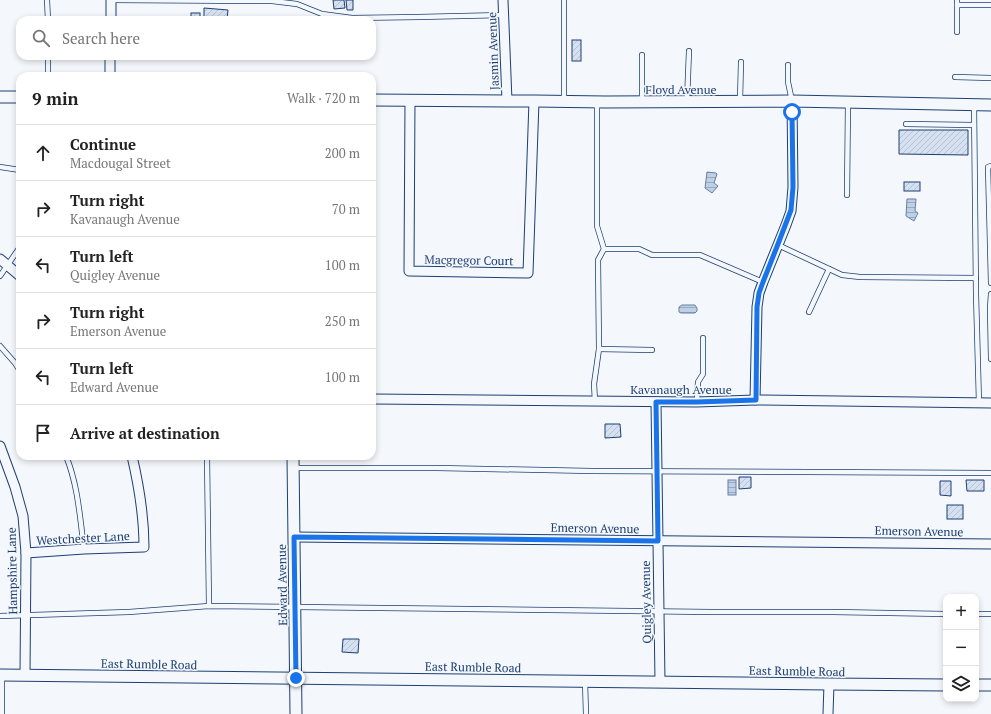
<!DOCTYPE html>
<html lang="en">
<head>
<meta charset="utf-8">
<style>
	body { margin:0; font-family:"PT Serif",serif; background:#f6f6f6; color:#222 }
	.controls { position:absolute; right:12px; bottom:12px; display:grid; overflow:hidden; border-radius:8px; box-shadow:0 2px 6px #0003 }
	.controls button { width:36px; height:36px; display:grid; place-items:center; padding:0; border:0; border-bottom:1px solid #e0e0e0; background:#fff; color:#222; font:20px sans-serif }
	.stop { position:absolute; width:12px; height:12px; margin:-9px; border:3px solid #1a73e8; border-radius:50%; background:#fff }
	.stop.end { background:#1a73e8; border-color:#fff; box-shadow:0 1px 4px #0008 }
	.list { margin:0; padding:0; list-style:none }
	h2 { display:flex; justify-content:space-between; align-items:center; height:52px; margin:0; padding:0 16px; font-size:17px }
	h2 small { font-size:13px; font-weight:400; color:#767676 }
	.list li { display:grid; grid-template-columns:26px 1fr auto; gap:12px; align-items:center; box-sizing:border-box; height:56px; padding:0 16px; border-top:1px solid #e0e0e0 }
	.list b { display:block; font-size:15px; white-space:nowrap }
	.list p { margin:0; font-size:13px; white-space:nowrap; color:#767676 }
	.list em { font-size:13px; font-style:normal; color:#767676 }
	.icon { flex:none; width:22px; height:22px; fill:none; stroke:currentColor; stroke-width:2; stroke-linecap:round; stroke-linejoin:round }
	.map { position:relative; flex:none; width:991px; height:714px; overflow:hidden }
	.search { position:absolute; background:#fff; box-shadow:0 2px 6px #0003; left:16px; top:16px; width:360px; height:44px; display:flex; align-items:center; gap:10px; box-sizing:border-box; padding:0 14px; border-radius:12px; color:#767676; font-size:15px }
	.panel { position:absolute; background:#fff; box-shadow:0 2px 6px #0003; left:16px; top:72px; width:360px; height:388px; border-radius:12px }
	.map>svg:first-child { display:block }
	.water { fill:url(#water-rules); stroke:#687fa3 }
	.building { fill:url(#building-hatch); stroke:#1d3f73 }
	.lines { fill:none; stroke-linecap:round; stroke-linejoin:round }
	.service-casing { stroke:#1d3f73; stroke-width:6 }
	.minor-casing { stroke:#1d3f73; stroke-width:11 }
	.tertiary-casing { stroke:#1d3f73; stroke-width:13 }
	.service { stroke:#f4f7fb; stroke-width:4.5 }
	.minor { stroke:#f4f7fb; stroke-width:9 }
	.tertiary { stroke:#f4f7fb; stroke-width:11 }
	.route { stroke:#1a73e8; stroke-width:5 }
	.labels { text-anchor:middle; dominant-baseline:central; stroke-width:3; stroke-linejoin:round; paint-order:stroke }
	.street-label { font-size:12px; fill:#1d3f73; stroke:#f4f7fb }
</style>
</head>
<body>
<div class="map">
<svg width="991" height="714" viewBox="0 0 991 714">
	<defs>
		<pattern id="water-rules" width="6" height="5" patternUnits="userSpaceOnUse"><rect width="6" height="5" fill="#bed0e5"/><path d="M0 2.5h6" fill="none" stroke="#9aaabe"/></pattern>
		<pattern id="building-hatch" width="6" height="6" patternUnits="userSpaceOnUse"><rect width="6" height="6" fill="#d5e0f0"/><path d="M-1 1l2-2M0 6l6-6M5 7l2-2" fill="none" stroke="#b6c1d1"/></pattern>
	</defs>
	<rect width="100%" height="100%" fill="#f4f7fb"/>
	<g class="water">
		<path d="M707,172L716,173L717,174L714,183L718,186L712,193L705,188Z"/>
		<path d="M907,199H916L915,211L918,213L914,221L906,216Z"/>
		<path d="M682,305H695L697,308V311L695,313H681L679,312V307Z"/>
		<rect x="728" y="480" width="8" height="15"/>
	</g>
	<g class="building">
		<path d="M333,0H344L345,8L334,9Z"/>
		<path d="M346,0H353V10H347Z"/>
		<path d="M204,8L228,10L227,19L204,18Z"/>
		<rect x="191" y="13" width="9" height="6"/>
		<rect x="572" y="40" width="9" height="21"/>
		<path d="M899,130H968V155L899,154Z"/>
		<rect x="904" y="182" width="16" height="9"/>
		<path d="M605,424H620L621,437L605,438Z"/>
		<path d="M739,477H751V488L739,489Z"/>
		<path d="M966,480H984V491H967Z"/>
		<path d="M940,481H951V496L940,495Z"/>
		<rect x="947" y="505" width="16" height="14"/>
		<path d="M343,639H359L358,653L342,652Z"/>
	</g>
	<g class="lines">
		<defs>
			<g id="service">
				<path d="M47,0L48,20"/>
				<path d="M111,0L272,1L297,4L322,14L352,18L419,17L504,15"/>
				<path d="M957,0V32"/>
				<path d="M957,5H991"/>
				<path d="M48,56V76"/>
				<path d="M788,65V82L792,101"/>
				<path d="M955,77L991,78"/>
				<path d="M564,100V0"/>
				<path d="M687,101L689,51"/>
				<path d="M740,101L741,62"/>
				<path d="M642,102V55"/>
				<path d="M974,104L976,294L979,403"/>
				<path d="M906,124L974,125"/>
				<path d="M991,166L988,167L991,283"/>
				<path d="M0,167L20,170"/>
				<path d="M847,195L848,103"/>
				<path d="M778,245L842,275L860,277L976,278"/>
				<path d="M604,249H639L652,255H700L763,282"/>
				<path d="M0,276L20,247"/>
				<path d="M991,294L990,308L991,359"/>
				<path d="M809,312L829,269"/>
				<path d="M0,346L15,363L20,371"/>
				<path d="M599,349L652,350"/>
				<path d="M595,401L594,384L599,349L598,260L604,249L597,226V102"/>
				<path d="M697,402L698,382L703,374V338"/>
				<path d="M66,456C78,485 80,518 84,549"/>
				<path d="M207,456L209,606"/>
				<path d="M293,468H437L592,471L991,473"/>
				<path d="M976,614H991"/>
				<path d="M0,616L129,612L209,606L712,612H833L946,614"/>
				<path d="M2,676V714"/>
				<path d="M585,681L586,714"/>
			</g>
			<g id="minor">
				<path d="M503,0L507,101"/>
				<path d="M111,20V0"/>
				<path d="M110,76V56"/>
				<path d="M410,100L409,271L528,273L534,101"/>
				<path d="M0,259L20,276"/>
				<path d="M372,399L697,402L755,400L991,403"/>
				<path d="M755,400L757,307L759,293L763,282L786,225L791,211L793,187L792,101"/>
				<path d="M656,402L660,682"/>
				<path d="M0,446L15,487L23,516L26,553L25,675"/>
				<path d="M294,537L991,544"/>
				<path d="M26,553L84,549L144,547C144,517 139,486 132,456"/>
				<path d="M828,714L829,684"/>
			</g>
			<g id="tertiary">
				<path d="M0,97H20"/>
				<path d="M372,100L507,101H534L605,102L792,101L991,105"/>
				<path d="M293,456L296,714"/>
				<path d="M0,675L829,684L946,685"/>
				<path d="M976,685H991"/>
			</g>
		</defs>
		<use href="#service" class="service-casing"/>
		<use href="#minor" class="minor-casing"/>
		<use href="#tertiary" class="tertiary-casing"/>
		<use href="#service" class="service"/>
		<use href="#minor" class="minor"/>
		<use href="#tertiary" class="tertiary"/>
	</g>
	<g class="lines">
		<path class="route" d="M296,678L294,537L658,541L656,402H697L756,400L757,307L759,293L763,282L778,244L791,210L793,187L792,112"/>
	</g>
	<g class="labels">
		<g class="street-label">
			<text transform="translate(493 51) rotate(-92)">Jasmin Avenue</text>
			<text x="681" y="89">Floyd Avenue</text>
			<text transform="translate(469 260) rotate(1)">Macgregor Court</text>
			<text x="681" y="389">Kavanaugh Avenue</text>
			<text transform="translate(595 528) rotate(1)">Emerson Avenue</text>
			<text transform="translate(919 531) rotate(1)">Emerson Avenue</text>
			<text transform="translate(83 538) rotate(-3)">Westchester Lane</text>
			<text transform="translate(12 571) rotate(-91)">Hampshire Lane</text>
			<text transform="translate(282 585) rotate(-91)">Edward Avenue</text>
			<text transform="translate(646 602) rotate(-91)">Quigley Avenue</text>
			<text transform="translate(149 664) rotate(1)">East Rumble Road</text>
			<text transform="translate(473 667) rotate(1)">East Rumble Road</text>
			<text transform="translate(797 671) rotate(1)">East Rumble Road</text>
		</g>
	</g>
</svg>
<div class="controls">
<button>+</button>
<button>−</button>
<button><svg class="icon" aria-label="layers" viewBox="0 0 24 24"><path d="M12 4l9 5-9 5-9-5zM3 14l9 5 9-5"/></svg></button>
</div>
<div class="stop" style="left:792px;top:112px"></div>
<div class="stop end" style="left:296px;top:678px"></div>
<div class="search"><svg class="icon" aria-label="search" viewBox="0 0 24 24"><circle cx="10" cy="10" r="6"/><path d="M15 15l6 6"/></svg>Search here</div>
<section class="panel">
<h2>9 min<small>Walk · 720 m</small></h2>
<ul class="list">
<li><svg class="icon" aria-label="ahead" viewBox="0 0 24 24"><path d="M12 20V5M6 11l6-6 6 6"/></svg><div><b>Continue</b><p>Macdougal Street</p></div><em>200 m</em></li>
<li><svg class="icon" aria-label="right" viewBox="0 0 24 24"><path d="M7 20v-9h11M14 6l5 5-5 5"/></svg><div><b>Turn right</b><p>Kavanaugh Avenue</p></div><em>70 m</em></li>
<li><svg class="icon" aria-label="left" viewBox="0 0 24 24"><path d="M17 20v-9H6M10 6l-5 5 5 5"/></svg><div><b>Turn left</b><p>Quigley Avenue</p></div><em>100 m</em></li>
<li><svg class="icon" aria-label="right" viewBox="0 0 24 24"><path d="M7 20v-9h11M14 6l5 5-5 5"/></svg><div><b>Turn right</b><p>Emerson Avenue</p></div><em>250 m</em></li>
<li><svg class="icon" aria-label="left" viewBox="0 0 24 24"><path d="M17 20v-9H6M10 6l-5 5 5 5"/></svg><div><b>Turn left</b><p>Edward Avenue</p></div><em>100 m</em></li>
<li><svg class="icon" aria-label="arrive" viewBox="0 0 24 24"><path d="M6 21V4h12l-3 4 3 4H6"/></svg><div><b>Arrive at destination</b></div></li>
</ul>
</section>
</div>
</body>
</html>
